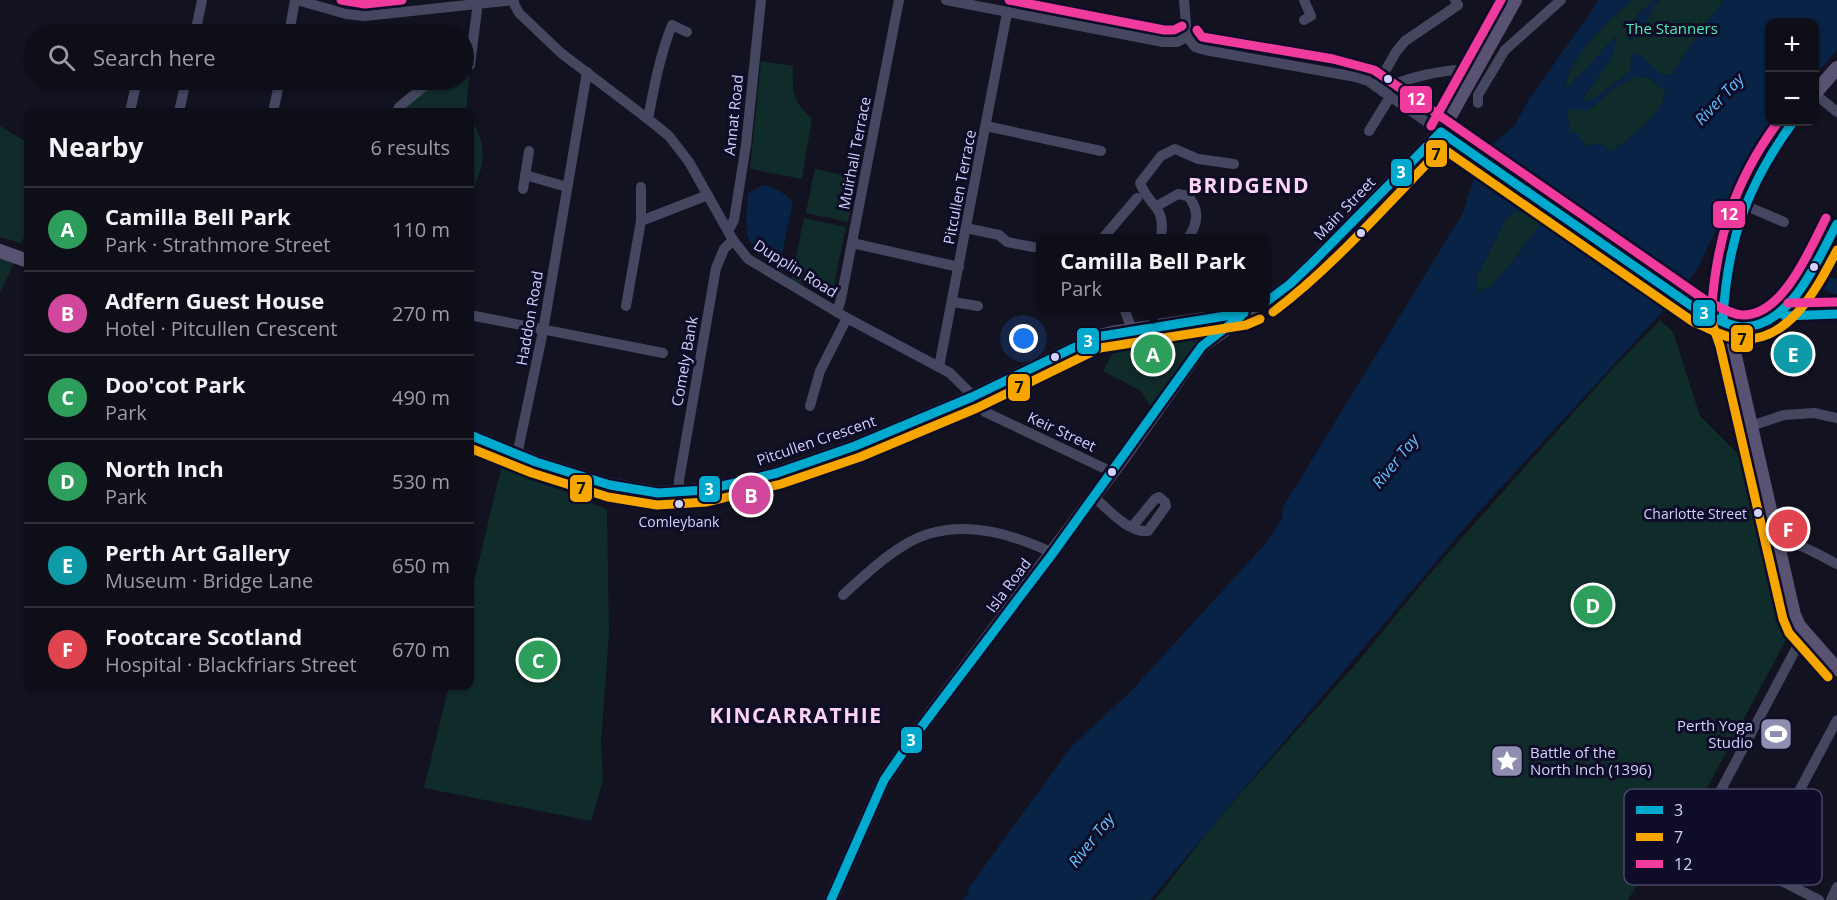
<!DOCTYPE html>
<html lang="en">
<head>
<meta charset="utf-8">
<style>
	body { margin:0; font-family:"Open Sans",sans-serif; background:#1c1c25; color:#f1f3f6 }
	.controls { position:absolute; right:18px; top:18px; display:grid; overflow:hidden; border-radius:12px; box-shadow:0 2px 4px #0004 }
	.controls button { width:54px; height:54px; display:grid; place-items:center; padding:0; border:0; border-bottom:2px solid #2e2e37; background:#0e0e18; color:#f1f3f6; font:30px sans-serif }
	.you { position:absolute; left:1024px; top:339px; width:21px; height:21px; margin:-15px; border:4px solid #fff; border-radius:50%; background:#1a73e8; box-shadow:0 0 0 9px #1a73e833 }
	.badge { display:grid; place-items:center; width:39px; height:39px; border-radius:50%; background:#0f766e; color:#fff; font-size:20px; font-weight:700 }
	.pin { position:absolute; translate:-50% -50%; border:3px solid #fff; box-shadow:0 2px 6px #0006 }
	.popup { position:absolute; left:1036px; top:234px; width:234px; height:78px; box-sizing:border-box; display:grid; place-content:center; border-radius:12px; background:#0e0e18; filter:drop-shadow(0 2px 4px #0005); font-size:20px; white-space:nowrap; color:#9b9ca2 }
	.popup b { font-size:22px; color:#f1f3f6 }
	.popup::after { content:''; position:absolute; left:50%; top:100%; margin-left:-12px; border:12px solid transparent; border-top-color:#0e0e18 }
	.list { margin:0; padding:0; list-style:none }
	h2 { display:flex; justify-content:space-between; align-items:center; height:78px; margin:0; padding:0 24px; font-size:26px }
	h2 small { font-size:20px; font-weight:400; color:#9b9ca2 }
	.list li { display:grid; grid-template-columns:39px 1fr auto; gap:18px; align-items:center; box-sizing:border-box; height:84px; padding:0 24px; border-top:2px solid #2e2e37 }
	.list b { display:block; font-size:22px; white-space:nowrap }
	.list p { margin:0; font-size:20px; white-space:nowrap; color:#9b9ca2 }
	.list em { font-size:20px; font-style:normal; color:#9b9ca2 }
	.icon { flex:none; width:33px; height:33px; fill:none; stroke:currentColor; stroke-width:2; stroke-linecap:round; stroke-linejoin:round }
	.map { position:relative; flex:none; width:1837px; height:900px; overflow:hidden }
	.search { position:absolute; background:#0e0e18; box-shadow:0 2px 4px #0004; left:24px; top:24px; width:450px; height:66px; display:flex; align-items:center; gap:15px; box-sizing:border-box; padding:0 21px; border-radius:33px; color:#9b9ca2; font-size:22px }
	.panel { position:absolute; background:#0e0e18; box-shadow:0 2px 4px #0004; left:24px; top:108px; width:450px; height:582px; border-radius:12px }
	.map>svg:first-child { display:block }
	.green { fill:#102c2a }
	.water { fill:#082346; fill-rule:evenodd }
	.pier { fill:#131220 }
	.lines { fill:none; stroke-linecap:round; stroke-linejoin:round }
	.river { stroke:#082346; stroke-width:14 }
	.minor { stroke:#454761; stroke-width:10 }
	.major { stroke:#5a5272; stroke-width:14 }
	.bus-1-casing { stroke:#0e0c26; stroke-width:14 }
	.bus-2-casing { stroke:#0e0c26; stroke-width:14 }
	.bus-3-casing { stroke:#0e0c26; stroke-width:14 }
	.bus-1 { stroke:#00a9ce; stroke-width:9 }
	.bus-2 { stroke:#f7a600; stroke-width:9 }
	.bus-3 { stroke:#f13a9d; stroke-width:9 }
	.bus-dot { fill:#d2d1ff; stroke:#0e0c26; stroke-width:2 }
	.labels { text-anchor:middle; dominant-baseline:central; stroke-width:6; stroke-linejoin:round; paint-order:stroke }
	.bus-label { font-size:14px; fill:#d2d1ff; stroke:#0e0c26; text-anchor:end }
	.park-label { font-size:15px; fill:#51ebb8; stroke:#0e0c26 }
	.street-label { font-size:15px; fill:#d2d1ff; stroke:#0e0c26 }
	.poi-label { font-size:15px; fill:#d2d1ff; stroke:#0e0c26; text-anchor:end }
	.water-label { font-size:16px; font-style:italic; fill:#5fc2ff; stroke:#0e0c26 }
	.district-label { font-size:21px; font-weight:bold; letter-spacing:1.5px; fill:#ffd3f3; stroke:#0e0c26 }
	.key { fill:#0e0c26; stroke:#494767; stroke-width:1.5 }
	.key-label { font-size:16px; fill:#d2d1ff }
	.line-badge { stroke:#0e0c26; stroke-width:2 }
	.badge-label { font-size:16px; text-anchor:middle; font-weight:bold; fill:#fff }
	.pale-badge-label { font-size:16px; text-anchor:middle; font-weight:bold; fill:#111 }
</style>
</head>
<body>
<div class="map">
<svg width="1837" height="900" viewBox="0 0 1837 900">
	<rect width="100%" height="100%" fill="#131220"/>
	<g class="green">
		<path d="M1633,0H1654C1643,9 1626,24 1629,40L1639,37L1654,7L1661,0H1724L1700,31L1672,74L1661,75L1642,56L1632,53L1630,72L1589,102L1583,99L1613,54L1616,36L1573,82L1564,88C1572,56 1606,19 1633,0Z"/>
		<path d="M761,61L793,66C792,93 793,101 812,119L802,179L750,169Z"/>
		<path d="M470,65L466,112H397L436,80H464V68Z"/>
		<path d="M1636,77L1650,78L1665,91C1664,115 1629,138 1611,152L1601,143L1585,146L1581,140L1569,133V121L1566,112L1572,108L1588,111L1614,88Z"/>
		<path d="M470,117C487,145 487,165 470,193Z"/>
		<path d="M0,126L28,143V230L21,243L0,237Z"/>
		<path d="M815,169L857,178L848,222L806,213Z"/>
		<path d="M1540,202L1549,209L1536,230L1510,265L1490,287L1476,293L1477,277L1506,219L1515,212Z"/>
		<path d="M804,218L846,227L833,290L791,281Z"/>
		<path d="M0,258L14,263L0,293Z"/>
		<path d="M1660,320L1673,332L1700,416L1745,461L1789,634L1689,822L1677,816L1628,900H1155L1217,820L1362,657L1427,577L1614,367Z"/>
		<path d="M1201,326L1206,337L1153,411L1141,391L1103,371L1121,338Z"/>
		<path d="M502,464L607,510L609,634L601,743L603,780L591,821L424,788L449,686H470V599Z"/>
	</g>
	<g class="water">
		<path d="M1599,0H1633C1610,17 1569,59 1564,88L1573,82L1616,36C1617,59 1595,80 1583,98L1589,102L1630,72L1632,53L1642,56L1661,75L1672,74L1700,31L1724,0H1837V50L1817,73H1815L1814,22H1770V122H1777C1743,166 1723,218 1698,267C1692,278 1682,286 1676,297L1474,517L1150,900H962L970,893L967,890L1071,747L1132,690L1266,543L1282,519L1283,507L1463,213L1479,161L1486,149L1514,126L1530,98ZM1636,77L1650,78L1665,91C1664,115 1629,138 1611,152L1601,143L1584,146L1578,133H1569V121L1566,112L1572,109L1588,111L1614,88ZM1539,203L1548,209L1536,230L1510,265L1490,287L1477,293L1478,274L1506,219L1515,212Z"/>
		<path d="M1654,0H1661L1654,7L1639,37L1629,40C1627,24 1642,10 1654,0Z"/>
		<path d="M762,185C773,186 786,194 793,202L782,254L779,261L774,265C741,248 746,227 748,194Z"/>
	</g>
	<path class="pier" d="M1481,151L1685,287L1678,298L1476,160Z"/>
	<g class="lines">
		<path class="river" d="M1827,283L1837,287"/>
		<g class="minor">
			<path d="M297,0L346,14L365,16L514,0"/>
			<path d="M512,0L519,13L561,53L648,119L669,136L689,162L733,240L748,259L847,318L950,373L978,401L985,412L1112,472"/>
			<path d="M946,0L1163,42H1177L1187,37"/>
			<path d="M1184,0L1187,37"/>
			<path d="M1304,20L1311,16L1304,0"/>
			<path d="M195,34L202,0"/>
			<path d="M289,34L295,0"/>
			<path d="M1187,37L1195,47L1205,50L1356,77L1368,81L1441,132"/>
			<path d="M464,68L470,65L477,10L476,0"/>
			<path d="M1376,87L1396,52L1405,41L1458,5L1455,0"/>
			<path d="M1383,92C1395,79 1458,65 1474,72"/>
			<path d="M1815,94L1837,112"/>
			<path d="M1478,103V95L1505,50L1561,0"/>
			<path d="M130,112L137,80"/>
			<path d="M179,112L186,80"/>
			<path d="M273,112L280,80"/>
			<path d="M397,112L399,107L427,84L436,80"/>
			<path d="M648,119C654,87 660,55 672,25L687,32"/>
			<path d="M986,126L1101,151"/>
			<path d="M1369,131L1390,97"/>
			<path d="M525,175L567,187"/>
			<path d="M523,189L529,151"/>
			<path d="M1744,205L1784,222"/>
			<path d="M1157,206L1178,194L1188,196C1200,210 1198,224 1188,238"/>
			<path d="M641,221V187"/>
			<path d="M966,228L999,235L1007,242L1033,247"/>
			<path d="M728,231L734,220L746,145L761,0"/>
			<path d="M1103,238L1137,198"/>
			<path d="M1161,238C1166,204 1149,207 1140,183L1161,156L1175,149L1198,159L1234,164"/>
			<path d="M852,243L959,267"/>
			<path d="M952,302L978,306"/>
			<path d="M626,306L641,221L708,195"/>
			<path d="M1124,308L1132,330"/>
			<path d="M837,312L841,299L899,0"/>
			<path d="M1781,313L1785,316L1837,314"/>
			<path d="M470,315L663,353"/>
			<path d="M1723,319C1727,322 1731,325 1735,327C1742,329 1748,327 1754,325C1798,312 1816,262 1837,224"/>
			<path d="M939,367L1007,13"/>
			<path d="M810,406L820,371L847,318"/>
			<path d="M1751,426L1784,415L1814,413L1837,418"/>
			<path d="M517,455L543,331L587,72"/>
			<path d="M679,493V480L716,268L724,249L733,240"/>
			<path d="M1094,497C1108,509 1128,533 1148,531L1166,506L1165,502L1159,497L1155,499L1132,527"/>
			<path d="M1776,542C1796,539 1820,556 1837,564"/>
			<path d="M843,595C866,574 898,543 928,534C971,521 1014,535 1053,553"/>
			<path d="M1808,636L1798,645L1698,833L1697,838L1819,900"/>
			<path d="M1680,828L1697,835"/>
			<path d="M1757,870L1837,720"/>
			<path d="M1831,900L1837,887"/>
		</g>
		<g class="major">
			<path d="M1814,94L1837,68"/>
			<path d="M1793,122C1754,171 1724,235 1724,298C1724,305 1722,314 1724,321C1726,328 1729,335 1732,343L1794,615L1799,626L1837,669"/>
			<path d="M1441,132L1699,311L1723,319"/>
			<path d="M0,251L28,261"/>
			<path d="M1266,302L1290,284L1312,263L1441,132L1515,0"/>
			<path d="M470,435L536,462L610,485L658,493L705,490L777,473L855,446L972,397L1096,337L1112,333L1244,313"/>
			<path d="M831,900L884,780L910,742L1125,455L1202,346L1230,326L1244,313L1255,308"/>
		</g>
		<defs>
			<g id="bus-1">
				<path d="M1266,302L1290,284L1312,263L1441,132L1699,311C1712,316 1729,327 1743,327C1792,326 1817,260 1837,224"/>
				<path d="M1781,313L1785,316L1837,314"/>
				<path d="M1723,319C1727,241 1747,185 1793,122"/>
				<path d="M470,435L536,462L610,485L658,493L705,490L777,473L855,446L972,397L1096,337L1244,313"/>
				<path d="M831,900L884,780L910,742L1053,553L1202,346L1241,316"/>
			</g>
			<g id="bus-2">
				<path d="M1273,312C1334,266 1389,202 1442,148L1692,321C1706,327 1724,338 1740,339C1790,343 1818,286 1837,250"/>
				<path d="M1712,323L1720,346L1783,619L1789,633L1828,677"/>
				<path d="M470,448L532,473L608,497L657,505L707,502L781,484L860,457L977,408L1100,348L1246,325L1260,319"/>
			</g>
			<g id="bus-3">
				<path d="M341,0L365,4L402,0"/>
				<path d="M1009,0L1164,30H1174L1182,26"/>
				<path d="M1197,30L1202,37L1333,59L1374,70L1705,300C1716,305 1732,315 1744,315C1784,314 1810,249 1826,218"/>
				<path d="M1431,126L1501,0"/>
				<path d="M1788,303L1837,302"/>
				<path d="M1711,318C1715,243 1733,183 1778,122"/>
			</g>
		</defs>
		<use href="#bus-1" class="bus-1-casing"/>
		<use href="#bus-2" class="bus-2-casing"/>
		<use href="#bus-3" class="bus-3-casing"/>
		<use href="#bus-1" class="bus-1"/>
		<use href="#bus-2" class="bus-2"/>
		<use href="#bus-3" class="bus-3"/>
	</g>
	<defs>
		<symbol id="stadium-square" viewBox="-11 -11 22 22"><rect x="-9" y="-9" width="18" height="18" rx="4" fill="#8f8eb1" stroke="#0e0c26"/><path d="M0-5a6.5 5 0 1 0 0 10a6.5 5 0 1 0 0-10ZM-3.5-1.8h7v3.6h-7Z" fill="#fff"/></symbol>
		<symbol id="sight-square" viewBox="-11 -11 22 22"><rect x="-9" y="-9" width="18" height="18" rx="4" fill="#8f8eb1" stroke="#0e0c26"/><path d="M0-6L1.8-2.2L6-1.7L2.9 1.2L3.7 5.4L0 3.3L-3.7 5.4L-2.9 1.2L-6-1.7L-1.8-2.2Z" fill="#fff"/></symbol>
	</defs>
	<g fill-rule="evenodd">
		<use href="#stadium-square" x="1757" y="715" width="38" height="38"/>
		<use href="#sight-square" x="1488" y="742" width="38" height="38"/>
	</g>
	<g class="bus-dot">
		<circle cx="1388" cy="79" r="5"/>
		<circle cx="1361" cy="233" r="5"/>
		<circle cx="1814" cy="267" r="5"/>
		<circle cx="1055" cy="357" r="5"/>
		<circle cx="1112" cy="472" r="5"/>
		<circle cx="679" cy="504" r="5"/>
		<circle cx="1758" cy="513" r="5"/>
	</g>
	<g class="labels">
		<g class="bus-label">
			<text x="1747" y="513">Charlotte Street</text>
			<text x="679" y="521" text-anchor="middle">Comleybank</text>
		</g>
		<g class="park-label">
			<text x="1672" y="28">The Stanners</text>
		</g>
		<g class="street-label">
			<text transform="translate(733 115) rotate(-84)">Annat Road</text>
			<text transform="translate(854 153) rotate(-79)">Muirhall Terrace</text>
			<text transform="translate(959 187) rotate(-79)">Pitcullen Terrace</text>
			<text transform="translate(1344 208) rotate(-46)">Main Street</text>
			<text transform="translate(796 268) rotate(32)">Dupplin Road</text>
			<text transform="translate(529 318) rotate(-80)">Haddon Road</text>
			<text transform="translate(684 361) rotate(-80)">Comely Bank</text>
			<text transform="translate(1062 431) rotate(25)">Keir Street</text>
			<text transform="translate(816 440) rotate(-19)">Pitcullen Crescent</text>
			<text transform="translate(1008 585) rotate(-53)">Isla Road</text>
		</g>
		<g class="poi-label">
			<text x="1753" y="725">Perth Yoga<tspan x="1753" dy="17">Studio</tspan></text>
			<text x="1530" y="752" text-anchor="start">Battle of the<tspan x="1530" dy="17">North Inch (1396)</tspan></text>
		</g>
		<g class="water-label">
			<text transform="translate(1719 99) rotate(-47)">River Tay</text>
			<text transform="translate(1395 461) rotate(-51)">River Tay</text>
			<text transform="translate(1091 840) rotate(-52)">River Tay</text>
		</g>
		<g class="district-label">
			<text x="1249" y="185">BRIDGEND</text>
			<text x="796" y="715">KINCARRATHIE</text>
		</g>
	</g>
	<rect x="1624" y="789" width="198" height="96" rx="9" class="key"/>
	<rect x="1636" y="806" width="27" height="8" fill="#00a9ce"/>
	<rect x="1636" y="833" width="27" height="8" fill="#f7a600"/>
	<rect x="1636" y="860" width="27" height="8" fill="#f13a9d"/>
	<g class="key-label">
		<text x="1674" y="816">3</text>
		<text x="1674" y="843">7</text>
		<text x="1674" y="870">12</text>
	</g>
	<g class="line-badge">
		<rect x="1399" y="85" width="34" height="29" rx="6" fill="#f13a9d"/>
		<rect x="1425" y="139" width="23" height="29" rx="6" fill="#f7a600"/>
		<rect x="1390" y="158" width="23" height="29" rx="6" fill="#00a9ce"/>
		<rect x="1712" y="200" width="34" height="29" rx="6" fill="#f13a9d"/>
		<rect x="1692" y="299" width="24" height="28" rx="6" fill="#00a9ce"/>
		<rect x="1730" y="324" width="24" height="29" rx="6" fill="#f7a600"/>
		<rect x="1076" y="327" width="24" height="28" rx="6" fill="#00a9ce"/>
		<rect x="1007" y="373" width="24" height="29" rx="6" fill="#f7a600"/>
		<rect x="569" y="474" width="24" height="29" rx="6" fill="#f7a600"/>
		<rect x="698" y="475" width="23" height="28" rx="6" fill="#00a9ce"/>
		<rect x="900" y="726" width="23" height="28" rx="6" fill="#00a9ce"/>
	</g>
	<g class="badge-label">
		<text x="1416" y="105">12</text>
		<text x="1401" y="178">3</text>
		<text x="1729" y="220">12</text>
		<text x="1704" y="319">3</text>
		<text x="1088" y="347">3</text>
		<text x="709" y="495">3</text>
		<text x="911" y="746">3</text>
	</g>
	<g class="pale-badge-label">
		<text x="1436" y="160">7</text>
		<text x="1742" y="345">7</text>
		<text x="1019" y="393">7</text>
		<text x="581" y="494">7</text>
	</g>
</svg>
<div class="controls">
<button>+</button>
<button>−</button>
</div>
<div class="you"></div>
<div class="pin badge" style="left:1153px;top:354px;background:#2e9e5b">A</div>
<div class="popup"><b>Camilla Bell Park</b>Park</div>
<div class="pin badge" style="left:751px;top:495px;background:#d1479c">B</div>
<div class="pin badge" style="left:538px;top:660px;background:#2e9e5b">C</div>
<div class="pin badge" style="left:1593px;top:605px;background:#2e9e5b">D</div>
<div class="pin badge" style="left:1793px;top:354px;background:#0f9aa8">E</div>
<div class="pin badge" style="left:1788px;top:529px;background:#e0444e">F</div>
<div class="search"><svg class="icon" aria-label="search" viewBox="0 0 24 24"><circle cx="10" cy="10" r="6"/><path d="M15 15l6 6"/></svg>Search here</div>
<section class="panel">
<h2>Nearby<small>6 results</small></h2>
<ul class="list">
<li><span class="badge" style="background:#2e9e5b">A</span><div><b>Camilla Bell Park</b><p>Park · Strathmore Street</p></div><em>110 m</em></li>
<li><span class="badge" style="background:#d1479c">B</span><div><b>Adfern Guest House</b><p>Hotel · Pitcullen Crescent</p></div><em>270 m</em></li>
<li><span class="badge" style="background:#2e9e5b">C</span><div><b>Doo'cot Park</b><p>Park</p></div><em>490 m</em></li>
<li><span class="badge" style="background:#2e9e5b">D</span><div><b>North Inch</b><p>Park</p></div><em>530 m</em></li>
<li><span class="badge" style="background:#0f9aa8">E</span><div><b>Perth Art Gallery</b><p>Museum · Bridge Lane</p></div><em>650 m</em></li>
<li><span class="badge" style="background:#e0444e">F</span><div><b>Footcare Scotland</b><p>Hospital · Blackfriars Street</p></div><em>670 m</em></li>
</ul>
</section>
</div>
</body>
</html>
